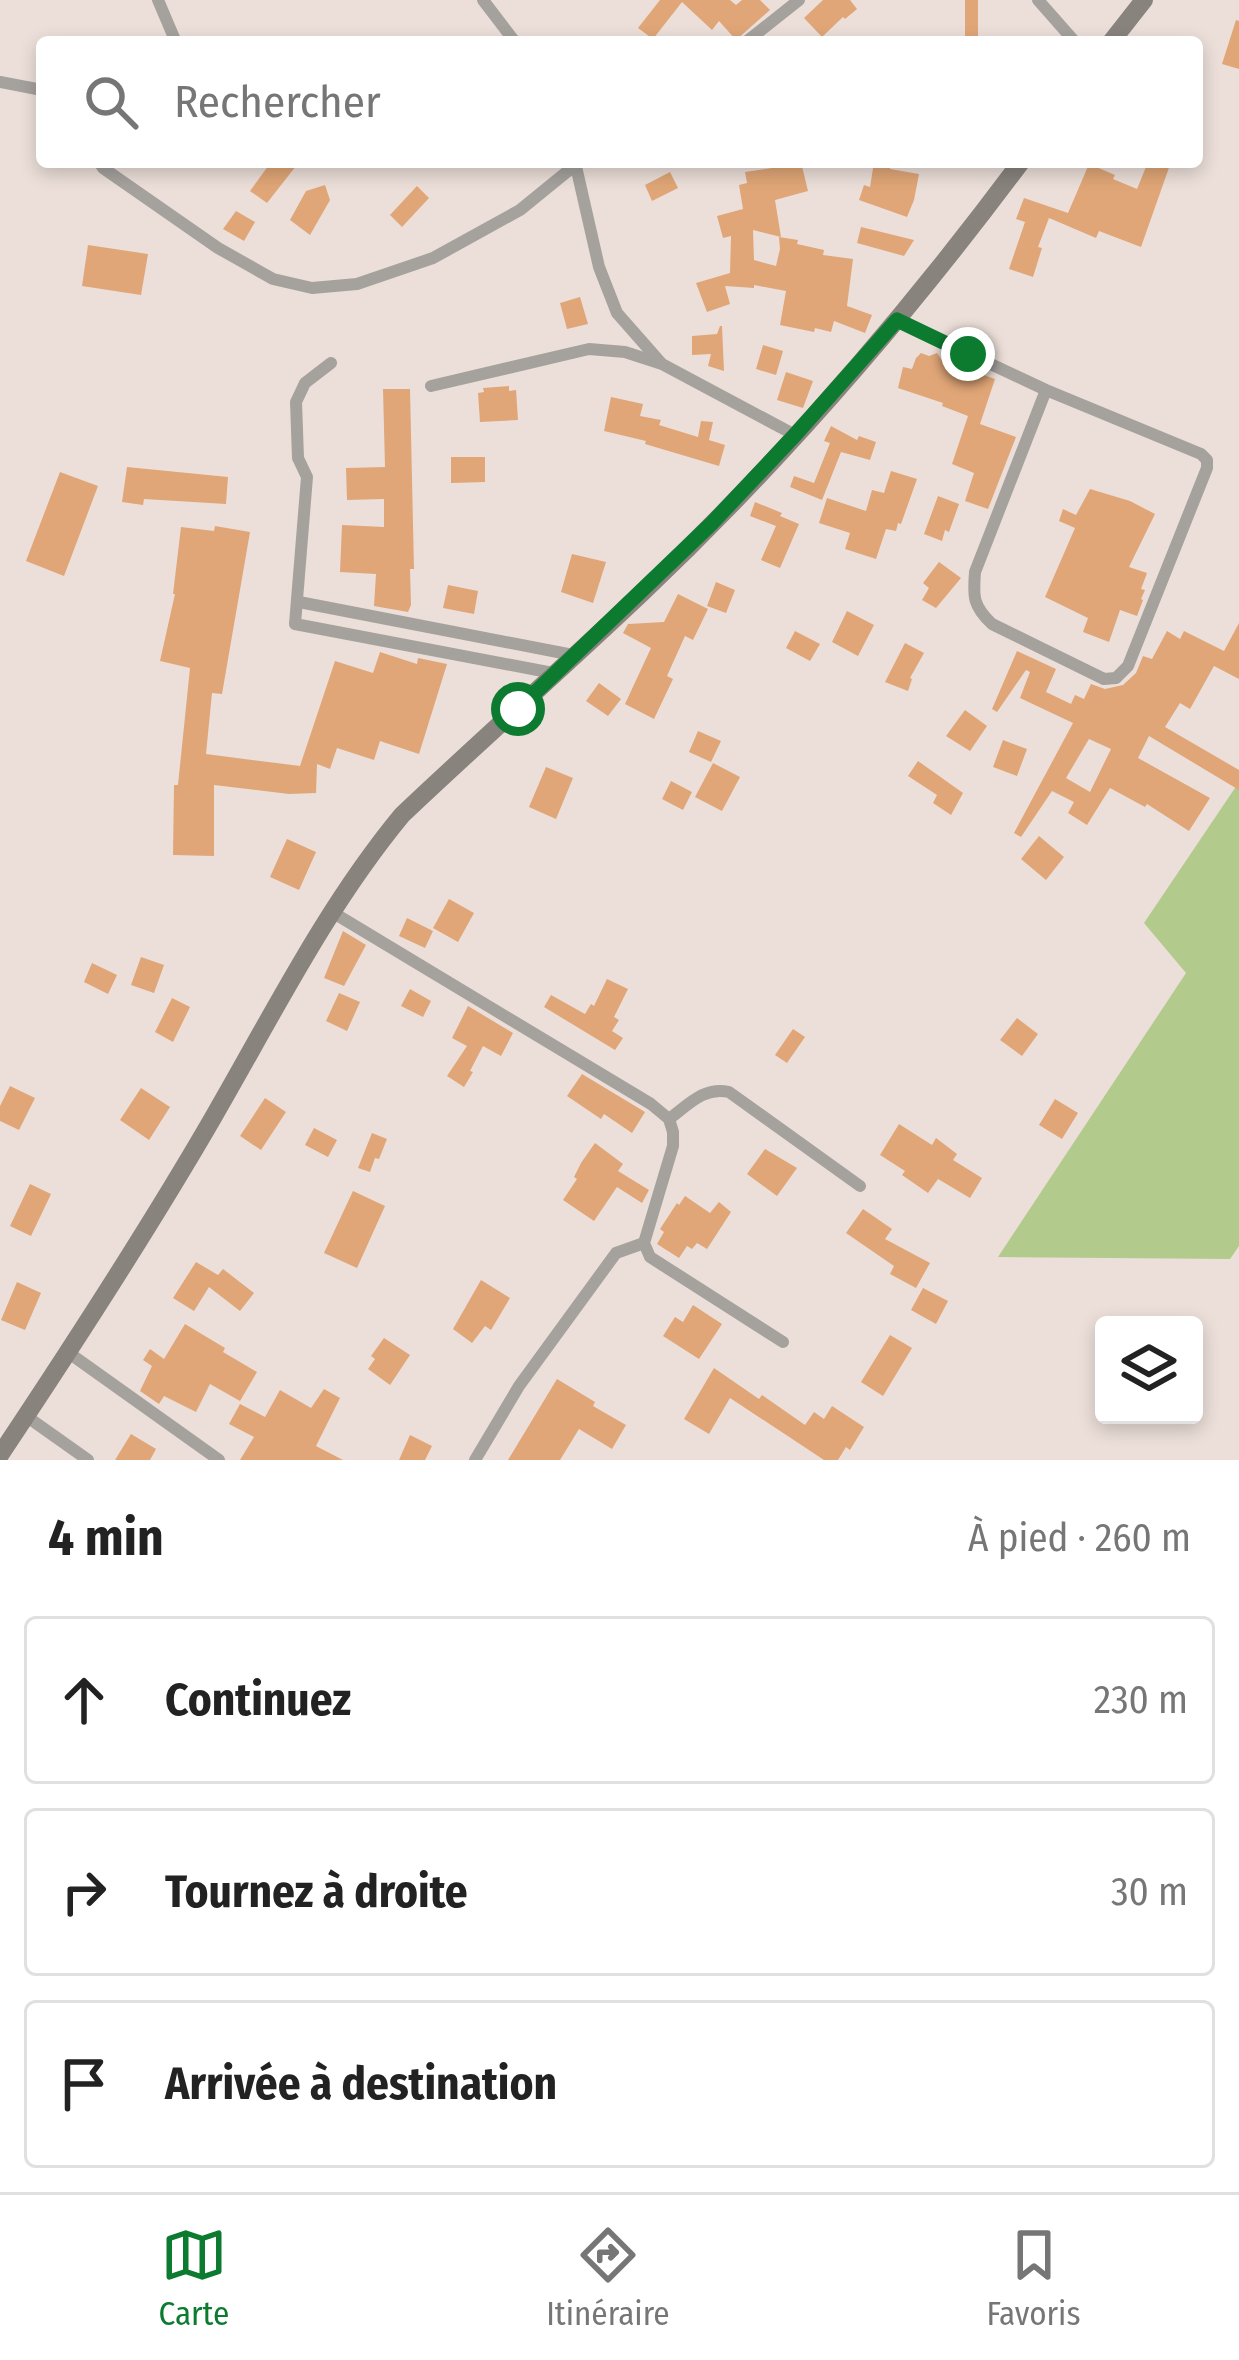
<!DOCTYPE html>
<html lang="fr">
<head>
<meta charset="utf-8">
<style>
	body { margin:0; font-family:"Fira Sans Condensed",sans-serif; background:#f2f2f2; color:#222 }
	.controls { position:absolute; right:36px; bottom:36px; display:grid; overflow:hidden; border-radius:12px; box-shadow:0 6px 18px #0003 }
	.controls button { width:108px; height:108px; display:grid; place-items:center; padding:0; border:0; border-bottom:3px solid #e0e0e0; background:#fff; color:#222; font:60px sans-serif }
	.stop { position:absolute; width:36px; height:36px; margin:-27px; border:9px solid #0c7b30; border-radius:50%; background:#fff }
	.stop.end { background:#0c7b30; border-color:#fff; box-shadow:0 3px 12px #0008 }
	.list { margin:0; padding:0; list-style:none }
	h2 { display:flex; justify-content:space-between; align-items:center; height:156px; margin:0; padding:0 48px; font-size:51px }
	h2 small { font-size:39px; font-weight:400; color:#767676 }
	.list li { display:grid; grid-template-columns:78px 1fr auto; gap:36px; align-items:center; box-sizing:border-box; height:168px; margin:0 24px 24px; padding:0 24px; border:3px solid #e0e0e0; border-radius:12px }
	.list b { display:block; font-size:45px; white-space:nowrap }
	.list em { font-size:39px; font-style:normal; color:#767676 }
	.icon { flex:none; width:66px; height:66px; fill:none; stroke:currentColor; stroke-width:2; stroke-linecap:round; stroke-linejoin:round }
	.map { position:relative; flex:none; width:1239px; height:1460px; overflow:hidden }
	.search { position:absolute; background:#fff; box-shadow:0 6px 18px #0003; left:36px; right:36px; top:36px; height:132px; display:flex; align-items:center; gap:30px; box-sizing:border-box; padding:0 42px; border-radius:12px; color:#767676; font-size:45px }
	.sheet { height:732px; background:#fff }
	nav { display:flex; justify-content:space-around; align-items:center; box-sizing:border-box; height:168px; border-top:3px solid #e0e0e0; background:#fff; font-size:33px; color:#767676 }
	nav a { display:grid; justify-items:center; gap:6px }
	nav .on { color:#0c7b30 }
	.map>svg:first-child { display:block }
	.green { fill:#b2cb8d }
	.building { fill:#e0a677; fill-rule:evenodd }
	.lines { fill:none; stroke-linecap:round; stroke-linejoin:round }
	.street { stroke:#a5a29e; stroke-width:12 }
	.secondary { stroke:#88837d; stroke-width:18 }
	.route { stroke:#0c7b30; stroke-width:15 }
</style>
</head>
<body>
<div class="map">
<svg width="1239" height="1460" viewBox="0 0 1239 1460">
	<rect width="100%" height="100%" fill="#ecdfd9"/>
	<path class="green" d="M1239,782V1246L1230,1259L998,1257L1186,973L1144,923Z"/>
	<g class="building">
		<path d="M660,0H730L736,5L742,0H760L770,10L736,40L719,21L712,30L682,2L653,39L638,28Z"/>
		<path d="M823,0H850L857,9L845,19L843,17L822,37L804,18Z"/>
		<rect x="965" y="0" width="13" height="42"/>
		<path d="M1236,20L1239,21V69L1222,64Z"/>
		<path d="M271,162H289L296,166L267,203L250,191Z"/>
		<path d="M790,162H801L808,191L775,200L781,237L753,230L754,260L776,266L780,249L779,237L798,240L797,244L824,250L823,255L853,259L847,306L872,315L865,333L834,321L831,332L815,328L814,332L780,325L786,291L754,285V288L725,286L730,304L707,312L696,283L730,273L731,236L723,238L717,216L743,209L739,185L747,183L745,172L779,167Z"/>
		<path d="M874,162H891L890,169L919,174L914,200L907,217L859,200L864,185L870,187Z"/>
		<path d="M1148,162H1171L1141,247L1099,231L1096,238L1049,218L1038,247L1042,248L1033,277L1009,269L1025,222L1016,219L1024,198L1068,213L1089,164L1115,175L1113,179L1137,189Z"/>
		<path d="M670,172L678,188L652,201L645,185Z"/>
		<path d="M325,185L330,200L310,235L290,220L306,191Z"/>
		<path d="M417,186L429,198L402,227L390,215Z"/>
		<path d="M236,211L255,222L244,241L223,229Z"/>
		<path d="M861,227L914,240L904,256L857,243Z"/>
		<path d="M88,245L148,254L141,295L82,286Z"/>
		<path d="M580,297L588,324L567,329L560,303Z"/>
		<path d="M720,326H722L724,371L708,366L711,354L692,355V336L717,334Z"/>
		<path d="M763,345L783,351L776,375L756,369Z"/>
		<path d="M921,353L929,356L937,353L941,359L958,366L995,379L980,424L1016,437L988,509L965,501L974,473L952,464L968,416L942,406L943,403L898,388L903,367L912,369L916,358Z"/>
		<path d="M786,372L813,381L803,408L777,400Z"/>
		<path d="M509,386V391L516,390L518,420L480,422L478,393L484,392L483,388Z"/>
		<path d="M383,389H410L414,569H410L411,605L408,612L374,606L376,574L340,572L342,525L384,527V499L347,500L346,468L385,467Z"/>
		<path d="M611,397L643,404L640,416L661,420L659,425L698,437L701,421L713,422L709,440L725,445L719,466L645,444L646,441L604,431Z"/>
		<path d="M831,426L857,440L859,436L876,442L870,460L841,452L822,500L790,487L794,476L814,483L830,443L824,441Z"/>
		<path d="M451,457H485V482L451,483Z"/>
		<path d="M127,467L228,477L226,504L144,499L143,505L122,502Z"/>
		<path d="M891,471L917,479L901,524L898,523L896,531L886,529L876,559L845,549L850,533L819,523L827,498L866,511L872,490L884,493Z"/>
		<path d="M60,472L98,486L64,576L26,561Z"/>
		<path d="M1090,489L1130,501L1155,514L1129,567L1147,573L1141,589L1145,590L1141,599L1143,600L1137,616L1120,610L1109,642L1083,632L1088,618L1045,597L1075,528L1059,521L1063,509L1076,515Z"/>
		<path d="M938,496L959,504L949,532L945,530L942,541L924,534Z"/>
		<path d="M755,502L782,513L780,516L799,524L780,568L761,560L776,526L750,516Z"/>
		<path d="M215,526L250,532L222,694L212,693L206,754L300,766L335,661L373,673L380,652L417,664L418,658L447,664L419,754L380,741L374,760L337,748L330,769L317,764L316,793L289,794L214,785V856L173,855L174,785H178L190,668L160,661L175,594H173L181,527L214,531Z"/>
		<path d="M572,554L606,562L593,603L561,592Z"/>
		<path d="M939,562L961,578L936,608L922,600L929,588L923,583Z"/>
		<path d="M716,582L735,590L726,613L707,606Z"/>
		<path d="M448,585L478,591L474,614L443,608Z"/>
		<path d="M678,594L708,609L693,640L685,636L667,676L673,679L654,719L625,704L651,648L623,633L628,624L664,622Z"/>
		<path d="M847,611L874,625L858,656L832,642Z"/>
		<path d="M1239,623V679L1214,666L1190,709L1180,703L1165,727L1239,770V790L1149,736L1138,758L1210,798L1189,831L1147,804L1145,807L1110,788L1087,825L1068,813L1074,802L1052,791L1021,837L1014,833L1073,723L1020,698L1030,672L1026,670L997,712L992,709L1017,651L1056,669L1046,692L1071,704L1075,695L1084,699L1091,684L1105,689L1123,685L1136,673L1143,656L1152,659L1167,631L1180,639L1184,631L1224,651ZM1089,739L1111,749L1090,792L1066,778Z"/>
		<path d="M795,631L820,644L810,661L786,648Z"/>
		<path d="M905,643L924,653L910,678L912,679L908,691L885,682Z"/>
		<path d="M599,683L621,699L608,716L586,701Z"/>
		<path d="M965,710L987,726L970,751L946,736Z"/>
		<path d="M698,731L721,741L711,762L689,752Z"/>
		<path d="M1003,740L1027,749L1017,776L993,767Z"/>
		<path d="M918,761L963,793L951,815L933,803L937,795L908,776Z"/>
		<path d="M713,763L740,777L722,811L695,797Z"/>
		<path d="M546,767L573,778L556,819L529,807Z"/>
		<path d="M671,781L692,792L683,810L662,799Z"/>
		<path d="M1039,836L1064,857L1046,880L1021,859Z"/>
		<path d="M287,839L316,852L299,890L270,877Z"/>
		<path d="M449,899L474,913L458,942L433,928Z"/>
		<path d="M407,918L433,931L425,948L399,936Z"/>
		<path d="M343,931L366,945L344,986L324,978Z"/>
		<path d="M141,957L164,965L154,993L131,985Z"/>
		<path d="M92,963L117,975L108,994L84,982Z"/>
		<path d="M607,979L628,989L614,1017L619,1020L612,1031L623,1038L615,1050L544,1007L551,995L585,1014L591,1004L594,1006Z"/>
		<path d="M410,989L431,1001L423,1017L401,1006Z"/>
		<path d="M339,993L360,1002L347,1031L326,1021Z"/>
		<path d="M172,998L190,1007L173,1042L155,1032Z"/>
		<path d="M468,1006L513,1033L501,1056L483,1046L470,1071L473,1072L464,1087L447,1076L467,1046L452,1038Z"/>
		<path d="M1017,1018L1038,1034L1022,1056L1000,1040Z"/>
		<path d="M793,1029L805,1037L787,1063L775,1055Z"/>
		<path d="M582,1074L645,1112L632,1133L604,1114L601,1119L567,1096Z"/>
		<path d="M10,1086L35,1098L19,1130L0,1121V1106Z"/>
		<path d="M141,1088L170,1107L149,1140L120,1120Z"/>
		<path d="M265,1098L286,1112L261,1150L240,1136Z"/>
		<path d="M1055,1099L1078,1113L1062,1139L1039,1125Z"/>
		<path d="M899,1124L932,1145L936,1138L957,1154L953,1160L982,1178L970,1198L938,1179L928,1193L902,1175L905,1171L880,1155Z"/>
		<path d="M314,1128L337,1140L328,1157L305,1145Z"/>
		<path d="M372,1133L387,1139L379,1159L375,1158L370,1172L358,1168Z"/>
		<path d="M595,1143L623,1164L618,1171L649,1190L642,1203L617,1187L594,1221L563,1200L577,1179L574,1177L581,1163Z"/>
		<path d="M765,1149L797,1168L777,1196L747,1174Z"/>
		<path d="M30,1184L51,1194L31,1236L10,1226Z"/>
		<path d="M353,1191L385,1206L357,1268L324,1253Z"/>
		<path d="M685,1196L710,1213L719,1202L731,1212L707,1249L697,1243L692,1249L687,1246L679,1258L657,1244L664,1232L660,1229L677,1203L679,1205Z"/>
		<path d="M863,1209L892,1229L885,1239L930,1263L916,1288L890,1274L894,1266L846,1233Z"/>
		<path d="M196,1262L218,1275L223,1269L254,1293L240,1311L209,1287L194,1311L173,1298Z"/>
		<path d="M481,1280L510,1298L491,1330L485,1326L472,1343L453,1329Z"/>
		<path d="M17,1282L41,1293L25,1330L1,1320Z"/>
		<path d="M923,1288L948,1301L936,1324L911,1310Z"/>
		<path d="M693,1305L722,1324L699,1359L663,1336L675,1317L683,1322Z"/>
		<path d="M185,1324L225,1348L223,1352L257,1372L240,1401L210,1384L196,1412L164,1396L159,1404L140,1391L152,1366L143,1360L150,1349L164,1359Z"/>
		<path d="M890,1335L912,1348L883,1396L861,1382Z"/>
		<path d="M384,1338L410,1355L390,1385L368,1369L375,1359L371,1356Z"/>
		<path d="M714,1368L759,1399L762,1395L805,1425L814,1412L824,1419L832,1406L864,1427L850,1450L846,1447L838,1460H824L730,1398L709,1434L684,1419Z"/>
		<path d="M557,1379L595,1402L593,1406L626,1425L612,1449L579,1429L560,1460H508Z"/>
		<path d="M324,1389L340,1398L316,1446L343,1460H240L254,1437L229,1424L240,1404L265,1417L280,1390L311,1408Z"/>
		<path d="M131,1434L156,1449L150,1460H115Z"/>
		<path d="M410,1435L432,1446L425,1460H399Z"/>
	</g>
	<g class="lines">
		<g class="street">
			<path d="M158,0L175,40"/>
			<path d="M483,0L515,42"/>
			<path d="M1038,0L1075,42"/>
			<path d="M746,42L799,0"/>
			<path d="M0,82L42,90"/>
			<path d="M99,162L103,168L218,248L273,279L312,288L357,284L433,258L520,210L579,162"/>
			<path d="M575,162L599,267L617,313L661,363"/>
			<path d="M897,320L1046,390L1201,454L1207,460V468L1128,666L1116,678L1104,679L992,624C973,606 973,597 975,572L1046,390"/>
			<path d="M331,363L305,383L296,402L298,458L307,477L295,624L553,673"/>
			<path d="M431,386L589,349L625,352L662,364L795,435"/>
			<path d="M299,602L573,655"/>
			<path d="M332,912L651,1104L669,1119L673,1132V1146L644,1243L650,1257L783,1342"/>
			<path d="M669,1119C688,1105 704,1086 729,1092L860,1186"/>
			<path d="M69,1353L219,1460"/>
			<path d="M26,1416L88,1460"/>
			<path d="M475,1460L519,1386L616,1253L644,1243"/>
		</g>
		<g class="secondary">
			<path d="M1111,42L1144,0"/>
			<path d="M0,1455C74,1344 147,1232 214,1116C273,1014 326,907 402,815C481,740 563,668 642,593C781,461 907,315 1021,162"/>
		</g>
	</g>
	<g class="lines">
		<path class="route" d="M518,709L711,524L795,435L897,320L968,354"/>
	</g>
</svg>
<div class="controls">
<button><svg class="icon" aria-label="layers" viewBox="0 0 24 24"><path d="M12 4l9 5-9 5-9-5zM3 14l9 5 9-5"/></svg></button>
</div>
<div class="stop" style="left:518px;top:709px"></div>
<div class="stop end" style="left:968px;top:354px"></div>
<div class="search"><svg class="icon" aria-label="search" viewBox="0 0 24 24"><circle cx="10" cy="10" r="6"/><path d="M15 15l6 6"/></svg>Rechercher</div>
</div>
<section class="sheet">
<h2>4 min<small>À pied · 260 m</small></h2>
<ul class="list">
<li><svg class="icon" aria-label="ahead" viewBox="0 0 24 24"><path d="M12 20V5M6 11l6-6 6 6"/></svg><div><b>Continuez</b></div><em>230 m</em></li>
<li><svg class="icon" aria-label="right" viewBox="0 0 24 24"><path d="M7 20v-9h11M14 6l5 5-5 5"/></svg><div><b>Tournez à droite</b></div><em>30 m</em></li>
<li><svg class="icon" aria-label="arrive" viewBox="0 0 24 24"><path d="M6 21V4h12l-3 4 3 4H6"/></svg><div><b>Arrivée à destination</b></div></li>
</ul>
</section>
<nav>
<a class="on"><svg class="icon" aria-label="map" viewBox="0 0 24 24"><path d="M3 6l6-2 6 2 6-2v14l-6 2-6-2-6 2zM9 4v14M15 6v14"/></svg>Carte</a>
<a><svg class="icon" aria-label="directions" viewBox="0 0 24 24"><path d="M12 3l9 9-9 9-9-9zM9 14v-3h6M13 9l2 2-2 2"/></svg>Itinéraire</a>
<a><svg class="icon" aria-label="saved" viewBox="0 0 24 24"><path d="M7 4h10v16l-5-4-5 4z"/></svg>Favoris</a>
</nav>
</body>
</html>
